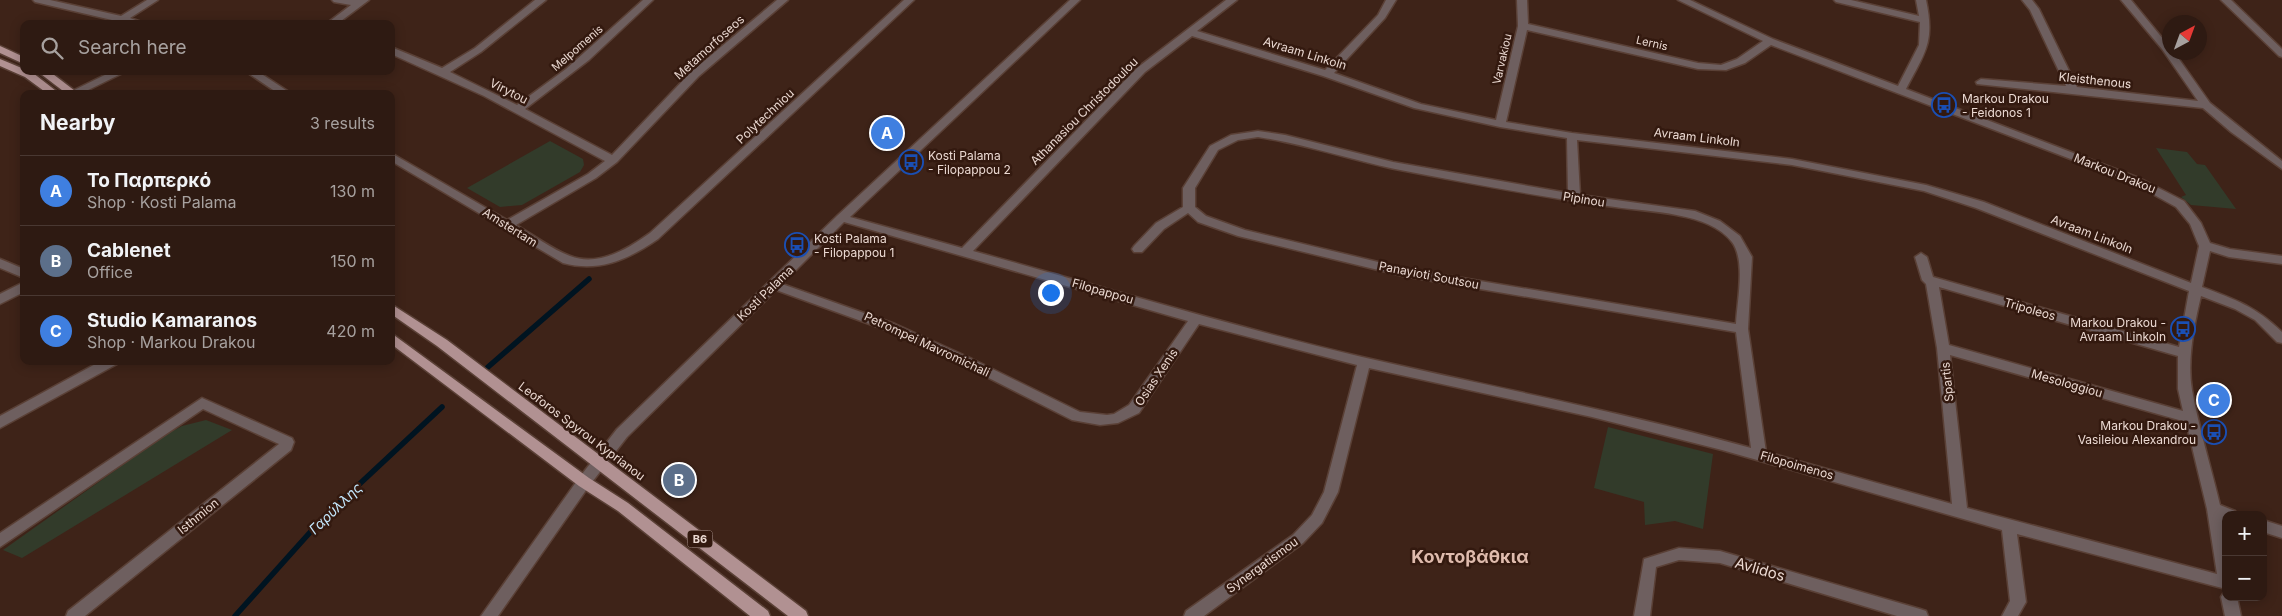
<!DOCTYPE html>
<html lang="en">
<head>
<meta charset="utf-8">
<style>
	body { margin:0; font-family:Inter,sans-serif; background:#36231b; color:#f1f3f6 }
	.controls { position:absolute; right:15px; bottom:15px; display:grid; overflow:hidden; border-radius:10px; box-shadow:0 2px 12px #0003 }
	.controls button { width:45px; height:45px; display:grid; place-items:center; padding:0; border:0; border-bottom:1px solid #493832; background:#2e1a12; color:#f1f3f6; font:25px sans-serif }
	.compass { position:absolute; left:2162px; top:15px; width:45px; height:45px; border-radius:50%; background:#2e1a12; box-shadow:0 2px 12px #0003; rotate:41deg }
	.you { position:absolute; left:1050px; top:292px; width:18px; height:18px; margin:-12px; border:4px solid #fff; border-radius:50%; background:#1a73e8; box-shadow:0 0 0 8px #1a73e833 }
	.badge { display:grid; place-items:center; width:32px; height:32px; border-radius:50%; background:#bca0f2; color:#fff; font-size:16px; font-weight:700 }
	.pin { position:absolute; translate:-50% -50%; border:2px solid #fff; box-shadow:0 1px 5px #0006 }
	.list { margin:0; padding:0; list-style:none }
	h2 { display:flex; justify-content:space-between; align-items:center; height:65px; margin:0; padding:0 20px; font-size:21px }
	h2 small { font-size:16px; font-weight:400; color:#a7a19f }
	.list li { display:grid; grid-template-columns:32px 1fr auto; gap:15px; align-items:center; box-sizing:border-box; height:70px; padding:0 20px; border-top:1px solid #493832 }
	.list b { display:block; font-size:19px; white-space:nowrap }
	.list p { margin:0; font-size:16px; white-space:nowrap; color:#a7a19f }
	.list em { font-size:16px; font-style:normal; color:#a7a19f }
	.icon { flex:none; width:28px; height:28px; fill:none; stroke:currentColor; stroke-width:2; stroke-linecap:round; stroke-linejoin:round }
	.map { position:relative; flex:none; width:2282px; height:616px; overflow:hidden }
	.search { position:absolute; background:#2e1a12; box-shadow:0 2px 12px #0003; left:20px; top:20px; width:375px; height:55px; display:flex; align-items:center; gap:12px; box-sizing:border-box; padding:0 18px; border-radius:10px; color:#a7a19f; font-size:19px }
	.panel { position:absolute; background:#2e1a12; box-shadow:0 2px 12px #0003; left:20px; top:90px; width:375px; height:275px; border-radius:10px }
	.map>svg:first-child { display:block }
	.green { fill:#323b2a }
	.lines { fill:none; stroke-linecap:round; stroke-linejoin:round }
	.stream { stroke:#001421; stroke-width:5.5 }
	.minor-casing { stroke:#5a4036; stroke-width:3 }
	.major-casing { stroke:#5a4036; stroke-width:3 }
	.minor { fill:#6e5f5f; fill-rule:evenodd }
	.major { fill:#b19192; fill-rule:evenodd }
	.labels { text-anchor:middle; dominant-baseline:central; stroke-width:5; stroke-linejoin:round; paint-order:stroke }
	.far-street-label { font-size:11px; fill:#ebd9d2; stroke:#33190f }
	.shield { fill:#33190f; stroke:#b49f98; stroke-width:1 }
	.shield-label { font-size:11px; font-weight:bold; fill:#ebd9d2 }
	.street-label { font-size:12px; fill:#ebd9d2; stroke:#33190f }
	.poi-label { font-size:12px; fill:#ebd9d2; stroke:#33190f; text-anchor:start }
	.water-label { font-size:14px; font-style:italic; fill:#c4e8fe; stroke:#33190f }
	.near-street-label { font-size:15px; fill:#ebd9d2; stroke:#33190f }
	.near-quarter-label { font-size:18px; font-weight:bold; fill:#dfbbad; stroke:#33190f }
</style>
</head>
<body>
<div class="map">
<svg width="2282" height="616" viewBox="0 0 2282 616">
	<rect width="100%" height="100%" fill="#3e2318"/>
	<g class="green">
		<path d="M550,141L583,159L584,165L580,172L522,205L500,207L467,188Z"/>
		<path d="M2156,148L2187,152L2197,164L2205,165L2236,209L2191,205L2181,197L2186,195Z"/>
		<path d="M206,420L232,430L22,558L3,550L165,435L182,426Z"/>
		<path d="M1608,427L1713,454L1703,529L1675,521L1645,525L1644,502L1594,488Z"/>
	</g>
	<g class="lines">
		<g class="stream">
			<path d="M488,367L589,279"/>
			<path d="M235,616L322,519L442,407"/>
		</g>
		<defs>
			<g id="minor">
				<path d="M33,0H50L121,16L147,0H158L130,18L147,24H129L35,2Z"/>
				<path d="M332,0H369L337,24H326L351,5L334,2Z"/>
				<path d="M535,0H546L481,52L450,72L517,105L566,69L643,0H653L589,60L525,109L612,155L691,72L777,0H788L699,76L617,162L596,178L516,225C532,234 553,250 570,256C598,267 628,249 650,233L904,0H914L658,239C629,259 599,273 563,263L391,161V153L507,220L588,174L605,161L484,96L391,54V47L442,68L475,48Z"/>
				<path d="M1070,0H1080L850,217L962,248L1137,68L1226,0H1237L1197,31L1325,70L1378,15L1386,0H1396L1385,18L1334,73L1421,104L1496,120L1518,26L1517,0H1527L1528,24L1698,63L1721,65L1737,59L1763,41L1678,0H1690L1773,39L1898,86L1919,45L1920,22L1836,2L1834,0H1851L1919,16L1916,0H1926C1935,43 1925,52 1906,89L2139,178L2184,201L2201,223L2210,243L2230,249L2282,256V264L2229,257L2210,251L2202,287C2236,300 2255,306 2282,332V343L2277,342L2255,320L2235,309L2201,296C2194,325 2187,360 2192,390C2199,429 2211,467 2220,505L2235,511L2237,515H2226V519L2223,518L2226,536V589L2017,534L2026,602L2018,616H2002L2010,601L2002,530L1722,450L1592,417L1369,368L1338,492L1322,523L1303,543L1204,616H1184L1186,611L1293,535L1312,515L1324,492L1357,365L1199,324L1139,413L1118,423L1100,425L1072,420L961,364L886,330L776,290L627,437L589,486L498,616H481L579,478L617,429L838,215ZM1527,30L1698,69L1726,70L1745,63L1771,45L2131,182L2176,207L2190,224L2199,246L2191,283L1984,202L1926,185L1792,159L1572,133L1506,122ZM1192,36L1323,76L1414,108L1500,127L1567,138L1568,193L1393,162L1285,135L1258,131L1231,135L1210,146L1183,188V207L1156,223L1134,246L1132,249L1134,252H1142L1164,229L1188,213L1198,222L1238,236L1403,276L1736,332L1751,448C1623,412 1492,387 1362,357C1231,326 1103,287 973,251L1145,72ZM1258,137C1304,144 1349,159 1395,169C1468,183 1541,197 1615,207C1649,212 1709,212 1732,242C1746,261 1737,301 1736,324L1403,268L1245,230L1206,216L1195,207V188L1218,150L1238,140ZM1577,140L1792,165L1924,191L1976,208L2189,291L2179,347L1933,277L1927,257L1921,253L1915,257L1922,280L1926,284L1937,348L1952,504L1766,452L1748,329L1752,257L1740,236L1720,221L1695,211L1580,195ZM844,222L1188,321L1129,405L1114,414L1107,415L1080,412L970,358L895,324L782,284ZM1939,287L2178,356V389L2183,411L1949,345ZM1950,355L2186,422L2207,509L2217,574L1967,508Z"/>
				<path d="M2022,0H2032L2039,9L2077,87L2198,101L2162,49L2121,0H2131L2168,45L2170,52H2174L2210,103L2282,161V169L2231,132L2203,108L1977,84L1976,82L1981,79L2066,86L2030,10Z"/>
				<path d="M2221,0H2231L2282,49V57L2279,56Z"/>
				<path d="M113,71H127L80,94L68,93Z"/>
				<path d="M245,71H257L292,94H279Z"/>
				<path d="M0,259L24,269V278L0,268Z"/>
				<path d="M24,282V292L0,304V294Z"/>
				<path d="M101,361H118L117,364L0,428V416Z"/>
				<path d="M202,398L292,438L294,442L291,450L85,616H66L68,611L279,444L203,409L0,547V533Z"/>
				<path d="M2263,520L2282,526V538L2263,532Z"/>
				<path d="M1679,548L1720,551L1920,609L1926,611L1928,616H1897L1720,563L1679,560L1656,567L1650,616H1634L1644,559Z"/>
				<path d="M2224,592H2226V597H2237L2241,616H2225L2221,597Z"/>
			</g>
			<g id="major">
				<path d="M0,46L24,57V64L0,53Z"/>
				<path d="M0,59L24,69V71L33,73L60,94H48L25,77L0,66Z"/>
				<path d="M37,71H49L79,94H67Z"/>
				<path d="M391,304L447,340L806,611L808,616H788L437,346L391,314Z"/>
				<path d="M391,333L589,478L628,503L768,611L770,616H750L618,511L579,486L391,344Z"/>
			</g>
		</defs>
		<use href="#minor" class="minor-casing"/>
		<use href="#major" class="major-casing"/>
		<use href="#minor" class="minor"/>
		<use href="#major" class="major"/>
	</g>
	<defs>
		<symbol id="bus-ring" viewBox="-11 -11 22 22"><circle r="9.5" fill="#33190f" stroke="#1a4fb4" stroke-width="1.5"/><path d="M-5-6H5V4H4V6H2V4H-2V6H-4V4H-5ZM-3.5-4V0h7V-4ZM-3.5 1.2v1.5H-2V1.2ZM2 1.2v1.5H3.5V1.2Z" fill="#1a4fb4"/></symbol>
	</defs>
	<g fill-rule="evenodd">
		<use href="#bus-ring" x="1930" y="91" width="28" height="28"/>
		<use href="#bus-ring" x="897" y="148" width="28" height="28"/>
		<use href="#bus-ring" x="783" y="231" width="28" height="28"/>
		<use href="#bus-ring" x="2169" y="315" width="28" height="28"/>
		<use href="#bus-ring" x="2200" y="418" width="28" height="28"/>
	</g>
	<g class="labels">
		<g class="far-street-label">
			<text transform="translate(1652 43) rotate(13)">Lernis</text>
			<text transform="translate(577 48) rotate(-41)">Melpomenis</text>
			<text transform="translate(1502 59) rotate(-77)">Varvakiou</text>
		</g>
		<rect class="shield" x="687.5" y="530.5" width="25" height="17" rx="4"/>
		<g class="shield-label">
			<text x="700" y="539">B6</text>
		</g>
		<g class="street-label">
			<text transform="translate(709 47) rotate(-42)">Metamorfoseos</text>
			<text transform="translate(1305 53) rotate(17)">Avraam Linkoln</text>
			<text transform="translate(2095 80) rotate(6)">Kleisthenous</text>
			<text transform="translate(509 91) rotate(27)">Virytou</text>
			<text transform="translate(1084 111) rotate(-45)">Athanasiou Christodoulou</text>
			<text transform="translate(765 116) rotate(-43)">Polytechniou</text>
			<text transform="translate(1697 137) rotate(7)">Avraam Linkoln</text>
			<text transform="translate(2115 173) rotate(22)">Markou Drakou</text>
			<text transform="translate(1584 199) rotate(9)">Pipinou</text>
			<text transform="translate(510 227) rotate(32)">Amstertam</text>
			<text transform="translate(2092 234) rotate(21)">Avraam Linkoln</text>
			<text transform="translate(1429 275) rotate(11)">Panayioti Soutsou</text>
			<text transform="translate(1103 291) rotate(16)">Filopappou</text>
			<text transform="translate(765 293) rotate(-44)">Kosti Palama</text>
			<text transform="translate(2030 309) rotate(16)">Tripoleos</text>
			<text transform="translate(927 344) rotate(25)">Petrompei Mavromichali</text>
			<text transform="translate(1156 377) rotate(-56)">Osias Xenis</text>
			<text transform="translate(1947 382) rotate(-96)">Spartis</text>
			<text transform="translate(2067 383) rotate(16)">Mesologgiou</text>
			<text transform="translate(582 431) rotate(37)">Leoforos Spyrou Kyprianou</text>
			<text transform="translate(1797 465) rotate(16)">Filopoimenos</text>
			<text transform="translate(198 516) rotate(-39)">Isthmion</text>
			<text transform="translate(1262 565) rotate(-36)">Synergatismou</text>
		</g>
		<g class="poi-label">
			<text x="1962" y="98">Markou Drakou<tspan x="1962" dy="14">- Feidonos 1</tspan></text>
			<text x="928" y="155">Kosti Palama<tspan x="928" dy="14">- Filopappou 2</tspan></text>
			<text x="814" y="238">Kosti Palama<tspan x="814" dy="14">- Filopappou 1</tspan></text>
			<text x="2166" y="322" text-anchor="end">Markou Drakou -<tspan x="2166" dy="14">Avraam Linkoln</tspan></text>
			<text x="2196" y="425" text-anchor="end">Markou Drakou -<tspan x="2196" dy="14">Vasileiou Alexandrou</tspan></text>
		</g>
		<g class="water-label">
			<text transform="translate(335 508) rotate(-44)">Γαρύλλης</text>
		</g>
		<g class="near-street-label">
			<text transform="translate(1760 569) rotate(16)">Avlidos</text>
		</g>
		<g class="near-quarter-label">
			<text x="1470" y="556">Κοντοβάθκια</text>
		</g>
	</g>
</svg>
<div class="controls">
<button>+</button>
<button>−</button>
</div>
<svg class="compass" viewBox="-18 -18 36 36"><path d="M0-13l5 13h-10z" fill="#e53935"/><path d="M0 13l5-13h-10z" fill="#a7a19f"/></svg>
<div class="you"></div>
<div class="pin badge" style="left:887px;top:133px;background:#3f7fe0">A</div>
<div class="pin badge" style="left:679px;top:480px;background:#5c6f8a">B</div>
<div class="pin badge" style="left:2214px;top:400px;background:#3f7fe0">C</div>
<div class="search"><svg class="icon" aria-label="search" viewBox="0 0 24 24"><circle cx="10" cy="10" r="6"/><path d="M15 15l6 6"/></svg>Search here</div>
<section class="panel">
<h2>Nearby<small>3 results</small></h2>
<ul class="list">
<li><span class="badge" style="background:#3f7fe0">A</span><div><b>Το Παρπερκό</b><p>Shop · Kosti Palama</p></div><em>130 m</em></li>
<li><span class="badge" style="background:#5c6f8a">B</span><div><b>Cablenet</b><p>Office</p></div><em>150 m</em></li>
<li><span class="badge" style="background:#3f7fe0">C</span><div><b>Studio Kamaranos</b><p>Shop · Markou Drakou</p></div><em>420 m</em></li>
</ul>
</section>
</div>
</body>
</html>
